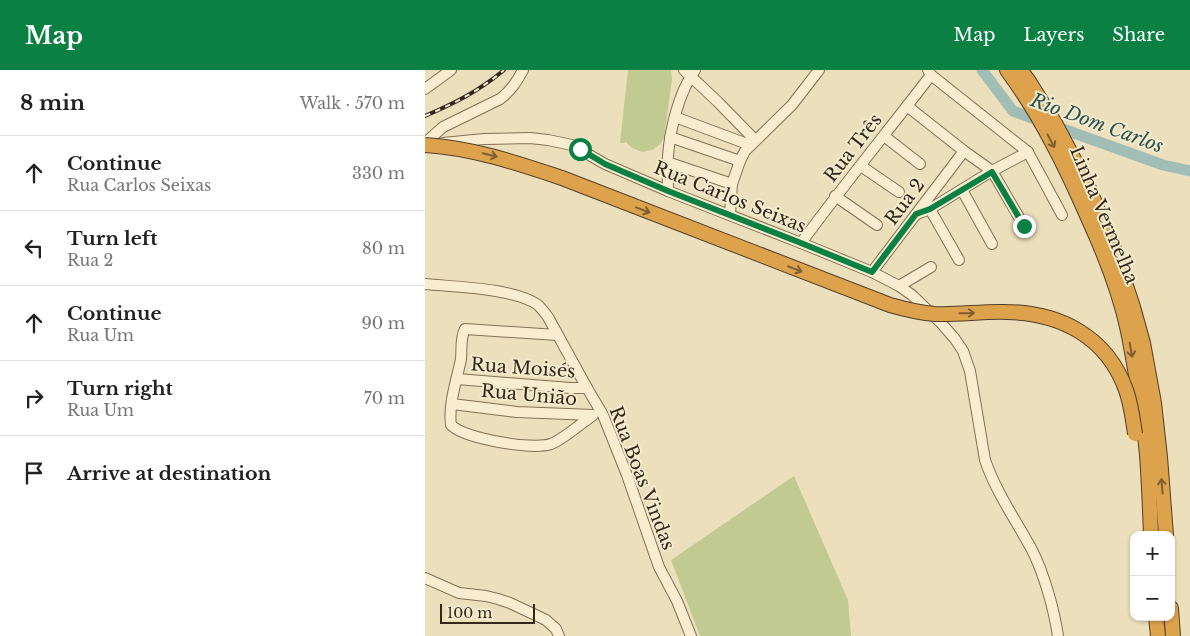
<!DOCTYPE html>
<html lang="en">
<head>
<meta charset="utf-8">
<style>
	body { margin:0; font-family:"Libre Baskerville",serif; background:#f2f2f2; color:#222 }
	.controls { position:absolute; right:15px; bottom:15px; display:grid; overflow:hidden; border-radius:10px; box-shadow:0 1px 4px #0004 }
	.controls button { width:45px; height:45px; display:grid; place-items:center; padding:0; border:0; border-bottom:1px solid #e0e0e0; background:#fff; color:#222; font:25px sans-serif }
	.scale { position:absolute; left:15px; bottom:12px; width:95px; box-sizing:border-box; padding-left:5px; border:2px solid #33271b; border-top:0; font-size:14px; line-height:18px; white-space:nowrap; color:#33271b; -webkit-text-stroke:4px #f4eacc; paint-order:stroke }
	.stop { position:absolute; width:15px; height:15px; margin:-11px; border:4px solid #0b8043; border-radius:50%; background:#fff }
	.stop.end { background:#0b8043; border-color:#fff; box-shadow:0 1px 5px #0008 }
	.list { margin:0; padding:0; list-style:none }
	h2 { display:flex; justify-content:space-between; align-items:center; height:65px; margin:0; padding:0 20px; font-size:21px }
	h2 small { font-size:16px; font-weight:400; color:#767676 }
	.list li { display:grid; grid-template-columns:32px 1fr auto; gap:15px; align-items:center; box-sizing:border-box; height:75px; padding:0 20px; border-top:1px solid #e0e0e0 }
	.list b { display:block; font-size:19px; white-space:nowrap }
	.list p { margin:0; font-size:16px; white-space:nowrap; color:#767676 }
	.list em { font-size:16px; font-style:normal; color:#767676 }
	.icon { flex:none; width:28px; height:28px; fill:none; stroke:currentColor; stroke-width:2; stroke-linecap:round; stroke-linejoin:round }
	.map { position:relative; flex:none; width:765px; height:566px; overflow:hidden }
	header { display:flex; align-items:center; gap:30px; box-sizing:border-box; height:70px; padding:0 25px; background:#0b8043; color:#fff }
	header strong { font-size:24px }
	nav { display:flex; gap:28px; margin-inline-start:auto; font-size:18px }
	main { display:flex }
	aside { flex:1; background:#fff }
	.map>svg:first-child { display:block }
	.green { fill:#c1ca91 }
	.lines { fill:none; stroke-linecap:round; stroke-linejoin:round }
	.river { stroke:#a0beb6; stroke-width:11 }
	.minor-casing { stroke:#837056; stroke-width:12 }
	.highway-casing { stroke:#513e2b; stroke-width:16 }
	.minor { stroke:#f8edcf; stroke-width:10 }
	.highway { stroke:#dca24c; stroke-width:14 }
	.rail-casing { stroke:#33271b; stroke-width:4 }
	.rail { stroke:#f4eacc; stroke-width:2; stroke-dasharray:5.5; stroke-linecap:butt }
	.highway-bridge-casing { stroke:#513e2b; stroke-width:16; stroke-linecap:butt }
	.highway-bridge { stroke:#dca24c; stroke-width:14 }
	.oneway { stroke:#7f5e31 }
	.route { stroke:#0b8043; stroke-width:6 }
	.labels { text-anchor:middle; dominant-baseline:central; stroke-width:4; stroke-linejoin:round; paint-order:stroke }
	.street-label { font-size:18px; fill:#33271b; stroke:#f4eacc }
	.water-label { font-size:19px; font-style:italic; fill:#2a5351; stroke:#f4eacc }
</style>
</head>
<body>
<header>
<strong>Map</strong>
<nav><a>Map</a><a>Layers</a><a>Share</a></nav>
</header>
<main>
<aside>
<h2>8 min<small>Walk · 570 m</small></h2>
<ul class="list">
<li><svg class="icon" aria-label="ahead" viewBox="0 0 24 24"><path d="M12 20V5M6 11l6-6 6 6"/></svg><div><b>Continue</b><p>Rua Carlos Seixas</p></div><em>330 m</em></li>
<li><svg class="icon" aria-label="left" viewBox="0 0 24 24"><path d="M17 20v-9H6M10 6l-5 5 5 5"/></svg><div><b>Turn left</b><p>Rua 2</p></div><em>80 m</em></li>
<li><svg class="icon" aria-label="ahead" viewBox="0 0 24 24"><path d="M12 20V5M6 11l6-6 6 6"/></svg><div><b>Continue</b><p>Rua Um</p></div><em>90 m</em></li>
<li><svg class="icon" aria-label="right" viewBox="0 0 24 24"><path d="M7 20v-9h11M14 6l5 5-5 5"/></svg><div><b>Turn right</b><p>Rua Um</p></div><em>70 m</em></li>
<li><svg class="icon" aria-label="arrive" viewBox="0 0 24 24"><path d="M6 21V4h12l-3 4 3 4H6"/></svg><div><b>Arrive at destination</b></div></li>
</ul>
</aside>
<div class="map">
<svg width="765" height="566" viewBox="0 0 765 566">
	<rect width="100%" height="100%" fill="#ece0bc"/>
	<g class="green">
		<path d="M203,0H246L247,9L239,68L235,74L227,80L217,82L207,78L200,71V73H195Z"/>
		<path d="M369,406L423,530L426,566H275L246,490Z"/>
	</g>
	<g class="lines">
		<path class="river" d="M557,0L588,41L738,95L765,101"/>
		<defs>
			<g id="minor">
				<path d="M259,0L293,32L330,70"/>
				<path d="M503,0L506,5L603,82L637,145"/>
				<path d="M0,19L26,0"/>
				<path d="M482,36L539,81L567,101L599,156"/>
				<path d="M250,47L325,75"/>
				<path d="M459,66L495,94"/>
				<path d="M245,67L315,91"/>
				<path d="M0,73L18,57L75,29C86,21 92,11 98,0"/>
				<path d="M18,73L59,69L105,68L123,70L147,75L180,94L243,121L376,173L447,202L474,216L487,225L516,253L530,269L538,281L545,301L560,390C571,422 590,449 606,478C619,503 629,539 633,566"/>
				<path d="M242,92L307,114"/>
				<path d="M436,96L474,122"/>
				<path d="M537,120L567,174"/>
				<path d="M243,121C243,109 242,97 243,86C245,59 254,22 270,0"/>
				<path d="M410,126L452,155"/>
				<path d="M502,134L534,190"/>
				<path d="M492,144L505,139L567,101L603,82"/>
				<path d="M305,145L307,114L315,91L320,81L367,35L394,0"/>
				<path d="M376,173C418,116 463,61 506,5"/>
				<path d="M447,202L539,81"/>
				<path d="M0,214C29,217 90,218 113,235C117,239 120,243 123,247L162,318L178,345L202,405L234,497L252,531L266,566"/>
				<path d="M474,216L506,197"/>
				<path d="M132,265L40,259C35,268 37,280 36,289C32,309 23,335 26,355C40,369 107,380 126,374C139,369 155,354 167,346"/>
				<path d="M32,309L145,318H162"/>
				<path d="M27,334L92,342L168,345"/>
				<path d="M0,508L34,523L61,526L73,529L85,533L121,550L131,559L134,566"/>
			</g>
			<g id="highway">
				<path d="M582,0C616,46 641,97 664,150C680,185 695,223 703,261C711,302 718,343 722,385C724,412 725,438 726,465"/>
				<path d="M595,0L603,10L631,55L663,116L688,176L708,237L718,273L729,333L735,387L741,465"/>
				<path d="M746,538L748,566"/>
				<path d="M731,547L733,566"/>
			</g>
		</defs>
		<use href="#minor" class="minor-casing"/>
		<use href="#highway" class="highway-casing"/>
		<use href="#minor" class="minor"/>
		<use href="#highway" class="highway"/>
		<defs>
			<path id="rail" d="M0,46C30,33 54,21 79,0"/>
		</defs>
		<use href="#rail" class="rail-casing"/>
		<use href="#rail" class="rail"/>
		<defs>
			<path id="highway-bridge" d="M0,75C48,78 92,93 137,108L465,235C479,239 495,243 510,244C534,245 558,241 582,242C636,243 682,267 701,320C706,334 708,349 710,364"/>
		</defs>
		<use href="#highway-bridge" class="highway-bridge-casing"/>
		<use href="#highway-bridge" class="highway-bridge"/>
	</g>
	<defs><path id="oneway-shaft" d="M-6 0H5M1.5-3L5.5 0L1.5 3" fill="none" stroke-width="1.6" stroke-linecap="round" stroke-linejoin="round" transform="scale(1.25)"/></defs>
	<g class="oneway">
		<use href="#oneway-shaft" transform="translate(626 71) rotate(62)"/>
		<use href="#oneway-shaft" transform="translate(65 85) rotate(14)"/>
		<use href="#oneway-shaft" transform="translate(218 140) rotate(21)"/>
		<use href="#oneway-shaft" transform="translate(370 199) rotate(21)"/>
		<use href="#oneway-shaft" transform="translate(542 243) rotate(-1)"/>
		<use href="#oneway-shaft" transform="translate(706 280) rotate(80)"/>
		<use href="#oneway-shaft" transform="translate(737 416) rotate(-95)"/>
	</g>
	<g class="lines">
		<path class="route" d="M155,79L180,94L243,121L376,173L447,202L491,144L505,139L567,102L599,156"/>
	</g>
	<g class="labels">
		<g class="street-label">
			<text transform="translate(428 78) rotate(-52)">Rua Três</text>
			<text transform="translate(305 127) rotate(22)">Rua Carlos Seixas</text>
			<text transform="translate(480 132) rotate(-53)">Rua 2</text>
			<text transform="translate(679 145) rotate(67)">Linha Vermelha</text>
			<text transform="translate(98 298) rotate(4)">Rua Moisés</text>
			<text transform="translate(104 325) rotate(5)">Rua União</text>
			<text transform="translate(217 408) rotate(69)">Rua Boas Vindas</text>
		</g>
		<g class="water-label">
			<text transform="translate(672 53) rotate(20)">Rio Dom Carlos</text>
		</g>
	</g>
</svg>
<div class="controls">
<button>+</button>
<button>−</button>
</div>
<div class="scale">100 m</div>
<div class="stop" style="left:155px;top:79px"></div>
<div class="stop end" style="left:599px;top:156px"></div>
</div>
</main>
</body>
</html>
